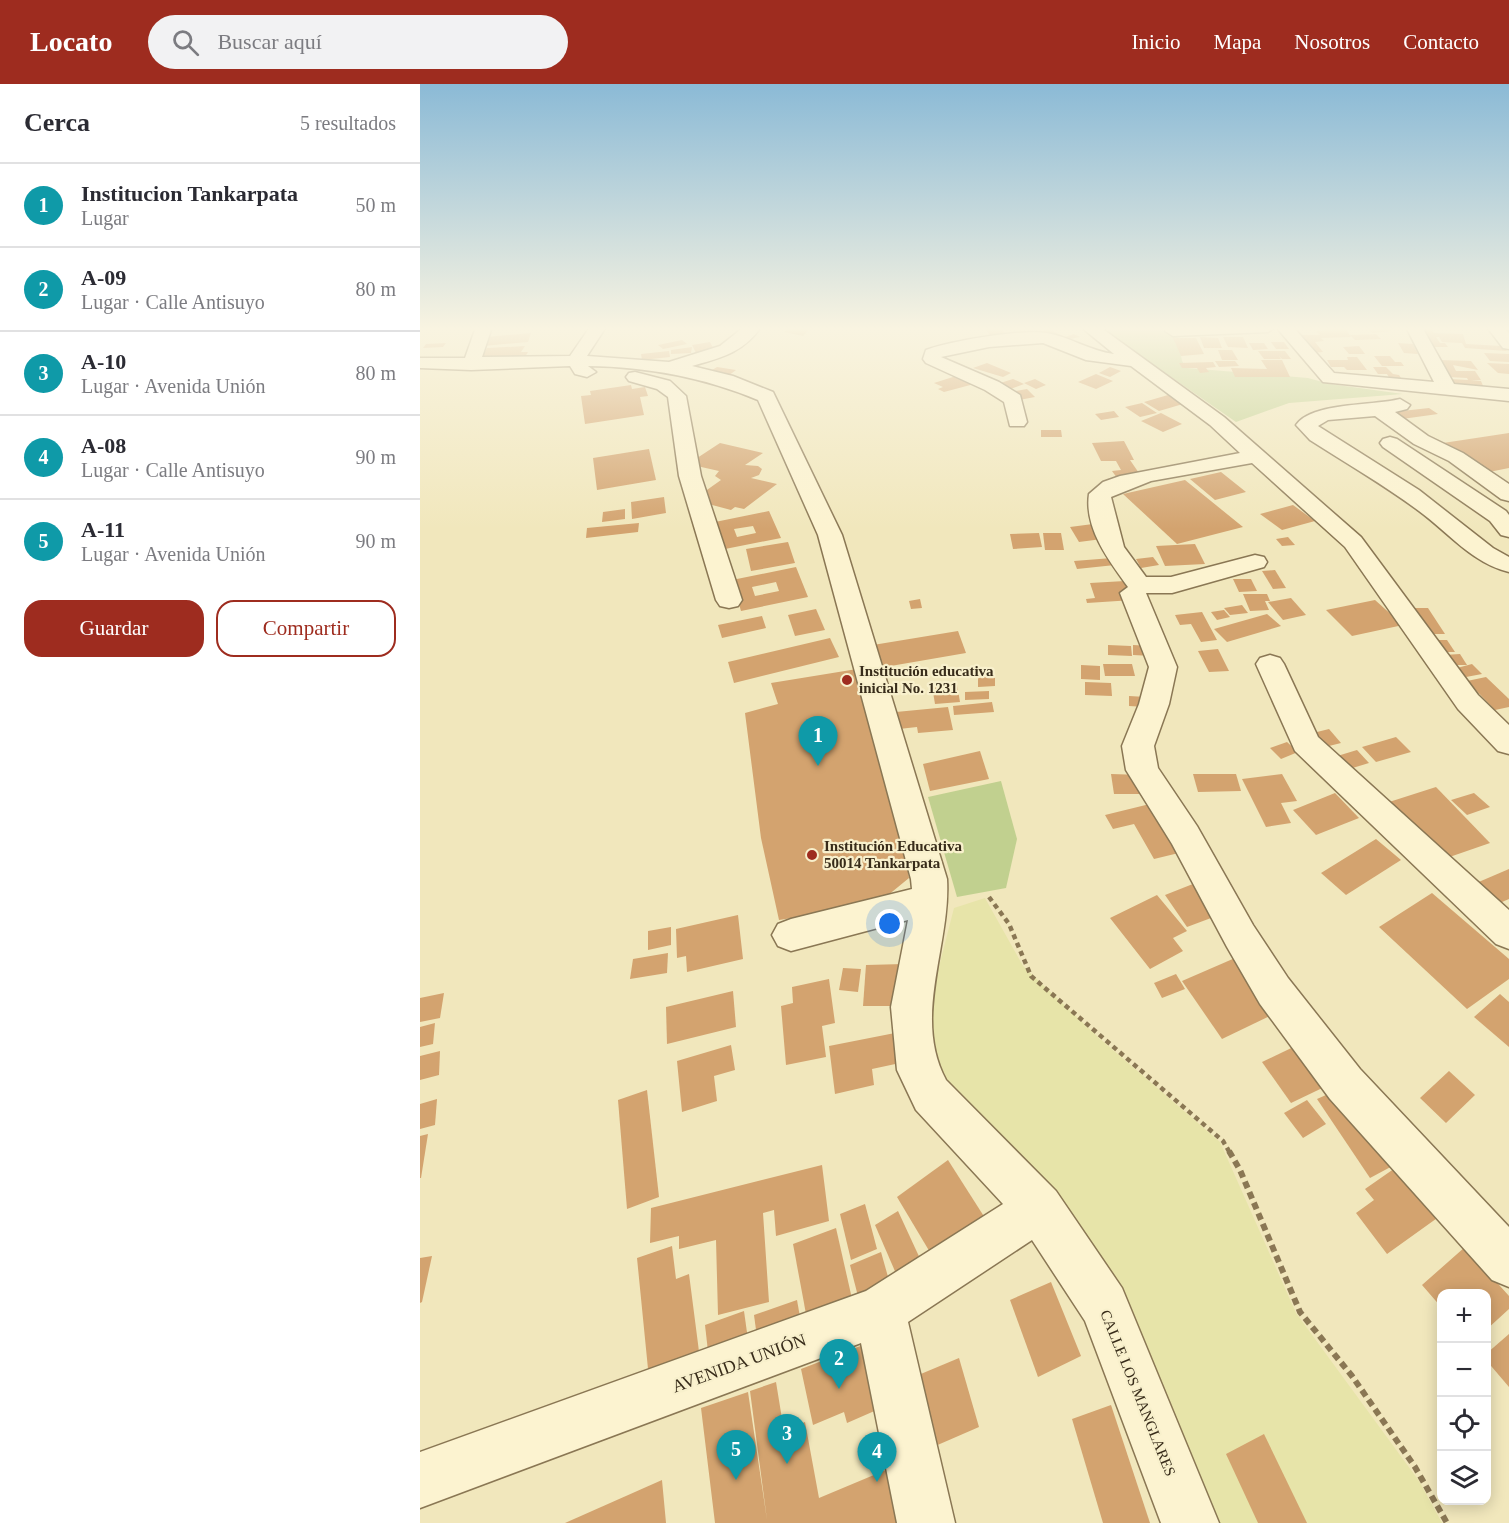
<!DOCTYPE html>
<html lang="es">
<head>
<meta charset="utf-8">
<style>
	body { margin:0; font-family:"Times New Roman",serif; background:#f2f2f3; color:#2b2b33 }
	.controls { position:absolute; right:18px; bottom:18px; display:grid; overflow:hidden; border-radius:12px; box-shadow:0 3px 15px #0003 }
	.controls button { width:54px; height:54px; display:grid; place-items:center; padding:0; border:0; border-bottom:2px solid #e1e1e2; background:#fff; color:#2b2b33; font:30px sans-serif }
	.you { position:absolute; left:470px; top:840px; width:21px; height:21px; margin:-15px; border:4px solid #fff; border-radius:50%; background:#1a73e8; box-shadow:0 0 0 9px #1a73e833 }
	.badge { display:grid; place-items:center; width:39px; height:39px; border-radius:50%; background:#9e2c1f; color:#fff; font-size:20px; font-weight:700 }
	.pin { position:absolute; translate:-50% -50px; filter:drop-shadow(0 2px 3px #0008) }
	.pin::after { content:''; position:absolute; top:32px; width:21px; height:18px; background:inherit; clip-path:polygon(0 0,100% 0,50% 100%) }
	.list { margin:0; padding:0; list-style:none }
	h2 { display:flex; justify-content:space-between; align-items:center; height:78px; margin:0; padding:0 24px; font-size:26px }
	h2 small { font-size:20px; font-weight:400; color:#7c7c81 }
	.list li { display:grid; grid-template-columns:39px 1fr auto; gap:18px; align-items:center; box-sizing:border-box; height:84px; padding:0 24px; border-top:2px solid #e1e1e2 }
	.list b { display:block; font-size:22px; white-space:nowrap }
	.list p { margin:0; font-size:20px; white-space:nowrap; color:#7c7c81 }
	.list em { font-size:20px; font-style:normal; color:#7c7c81 }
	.actions { display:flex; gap:12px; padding:18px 24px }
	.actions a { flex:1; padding:14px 0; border:2px solid #9e2c1f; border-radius:18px; text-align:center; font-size:21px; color:#9e2c1f }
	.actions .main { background:#9e2c1f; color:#fff }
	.icon { flex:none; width:33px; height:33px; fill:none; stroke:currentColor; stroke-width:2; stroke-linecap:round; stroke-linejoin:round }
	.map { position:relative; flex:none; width:1089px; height:1439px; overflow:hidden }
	header { display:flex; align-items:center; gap:36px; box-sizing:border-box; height:84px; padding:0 30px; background:#9e2c1f; color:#fff }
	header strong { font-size:28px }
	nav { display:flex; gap:33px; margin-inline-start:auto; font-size:21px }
	.search { width:420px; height:54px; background:#f2f2f3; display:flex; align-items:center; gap:15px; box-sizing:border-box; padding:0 21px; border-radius:33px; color:#7c7c81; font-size:22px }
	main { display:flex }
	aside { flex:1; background:#fff }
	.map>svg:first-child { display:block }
	.farmland { fill:#e7e4a9 }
	.green { fill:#c1d08f }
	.building { fill:#d3a36f; fill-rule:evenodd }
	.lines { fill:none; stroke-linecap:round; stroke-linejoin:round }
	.minor-casing { stroke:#8a7754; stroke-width:3 }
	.path-far1 { stroke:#8a7754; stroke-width:4.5; stroke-dasharray:5 4; stroke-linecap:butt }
	.path { stroke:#8a7754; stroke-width:6; stroke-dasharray:7 4.5; stroke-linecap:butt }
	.minor { fill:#fcf3d0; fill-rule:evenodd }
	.poi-dot { fill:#9e2c1f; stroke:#f8f0cc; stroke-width:2 }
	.labels { text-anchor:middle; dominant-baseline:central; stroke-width:4.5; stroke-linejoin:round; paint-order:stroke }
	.poi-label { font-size:15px; font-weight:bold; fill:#382c1a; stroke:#f8f0cc; text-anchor:start }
	.street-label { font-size:15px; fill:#382c1a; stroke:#f8f0cc }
	.near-street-label { font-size:18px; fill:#382c1a; stroke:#f8f0cc }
</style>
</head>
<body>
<header>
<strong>Locato</strong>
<div class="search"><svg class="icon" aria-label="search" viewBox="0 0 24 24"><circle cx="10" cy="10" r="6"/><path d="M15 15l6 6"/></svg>Buscar aquí</div>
<nav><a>Inicio</a><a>Mapa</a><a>Nosotros</a><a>Contacto</a></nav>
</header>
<main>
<aside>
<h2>Cerca<small>5 resultados</small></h2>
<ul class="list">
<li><span class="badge" style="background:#0f9aa8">1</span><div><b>Institucion Tankarpata</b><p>Lugar</p></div><em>50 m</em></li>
<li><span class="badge" style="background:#0f9aa8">2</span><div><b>A-09</b><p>Lugar · Calle Antisuyo</p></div><em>80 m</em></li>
<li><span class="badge" style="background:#0f9aa8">3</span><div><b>A-10</b><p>Lugar · Avenida Unión</p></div><em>80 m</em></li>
<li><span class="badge" style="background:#0f9aa8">4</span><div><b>A-08</b><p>Lugar · Calle Antisuyo</p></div><em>90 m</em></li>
<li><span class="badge" style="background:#0f9aa8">5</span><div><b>A-11</b><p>Lugar · Avenida Unión</p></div><em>90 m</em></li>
</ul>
<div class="actions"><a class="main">Guardar</a><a>Compartir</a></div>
</aside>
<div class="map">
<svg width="1089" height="1439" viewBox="0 0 1089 1439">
	<rect width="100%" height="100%" fill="#f1e7bc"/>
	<path class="farmland" d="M565,814L603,882L679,954L800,1058L876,1229L999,1397L1022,1439H769L685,1237L561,1067L501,953L534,824Z"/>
	<g class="green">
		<path d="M679,243H756L762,277L767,284L888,294L910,300L983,310L869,319L816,338Z"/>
		<path d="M581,697L597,755L586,804L537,813L508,713Z"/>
	</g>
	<g class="building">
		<path d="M381,243H391L383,252L364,248L368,244Z"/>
		<path d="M564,243H580L587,253L572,254Z"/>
		<path d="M966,243L972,247L952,249L947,244Z"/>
		<path d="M995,243H1020L1022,246L1012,245L1014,249L1043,250L1046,260L1082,262L1087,267L1045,264L1042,259L1022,258L1019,253H1016L1020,259H1025L1028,263H1009Z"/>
		<path d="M900,244H925L931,253L901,254L904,257L895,258L903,268L891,269L878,251H900L896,247L902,246Z"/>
		<path d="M628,245L645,253L654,250L660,253L640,257L619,248Z"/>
		<path d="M111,249L108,258L63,262L66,253Z"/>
		<path d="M956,250L961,255L935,256L930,251Z"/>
		<path d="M780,253L798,254L802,264H784Z"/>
		<path d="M803,253H823L828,264L808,263Z"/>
		<path d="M753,254H776L784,270L761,272Z"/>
		<path d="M262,256L267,260L243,265L238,261Z"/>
		<path d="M290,258L294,266L276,269L272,261Z"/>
		<path d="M851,258H864L869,265H856Z"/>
		<path d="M26,259L23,263L3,264L6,260Z"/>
		<path d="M829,259H844L848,265L833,266Z"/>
		<path d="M978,259L993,260L998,270L984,269Z"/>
		<path d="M105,262L101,268H108L103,276L58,278L67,264Z"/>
		<path d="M939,262L945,270H929L923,263Z"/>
		<path d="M272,263L271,269L251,270V266Z"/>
		<path d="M798,266H812L818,276H802Z"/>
		<path d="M249,267L250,273L222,276L221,270Z"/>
		<path d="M838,267H865L871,275H862L859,272L861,275H844Z"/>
		<path d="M1064,269L1089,270V278L1070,277Z"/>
		<path d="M954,272H970L975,278H981L984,282H962Z"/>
		<path d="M927,273H937L947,286H927L924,283H911L907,276H928Z"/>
		<path d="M841,276H862L870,293H815L811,284L847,285Z"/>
		<path d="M1018,276L1051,277L1058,286L1033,281L1036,287H1055L1061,296H1051L1061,297L1064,304L1032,301L1030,295L1048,296L1047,294L1028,293Z"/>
		<path d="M795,277H815L819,282L799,283Z"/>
		<path d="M793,278L796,283L786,284L789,288L780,289L777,284H762L759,279Z"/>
		<path d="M567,279L591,289L583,293L553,284Z"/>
		<path d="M1067,279L1089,280V290L1078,289Z"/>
		<path d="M297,283L316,286L308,292L289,288Z"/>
		<path d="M690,283L701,287L690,293L679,289Z"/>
		<path d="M953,283H966L973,290L979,291L983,297H971L967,290H958Z"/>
		<path d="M676,290L693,297L676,305L658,298Z"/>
		<path d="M536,292L554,300L524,308L518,305L523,303L514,299Z"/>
		<path d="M593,295L604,300L585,307L574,301Z"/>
		<path d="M615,295L626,301L616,305L604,299Z"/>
		<path d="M211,301L212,305L225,303L228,312L220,313L224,331L165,340L161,312L171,311L170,307Z"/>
		<path d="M607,305L615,313L599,316L590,308Z"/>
		<path d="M748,311L763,320L739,327L724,318Z"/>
		<path d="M722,319L737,329L720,333L705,323Z"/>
		<path d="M1009,324L1018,330L982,335L973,328Z"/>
		<path d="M694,327L699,333L681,336L675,330Z"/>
		<path d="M741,329L762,340L743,348L721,337Z"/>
		<path d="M621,346H641L642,353H621Z"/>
		<path d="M1089,349V384L1064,389L1023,359Z"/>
		<path d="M704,357L714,376H710L721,392L697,394L692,387L701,386L696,377H681L672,359Z"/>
		<path d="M300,359L343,369L325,381L338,382L342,385L339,391L331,394L357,400L324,425L315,423L311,426L281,418L277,413L301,396L295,392L299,387L268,380Z"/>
		<path d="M229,365L236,396L177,406L173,374Z"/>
		<path d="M801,388L826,408L795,416L770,395Z"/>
		<path d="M765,396L823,443L757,460L703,410Z"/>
		<path d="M244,413L246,429L212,435L211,418Z"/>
		<path d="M873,421L895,437L862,446L840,430Z"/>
		<path d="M205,425V435L182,438L183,428Z"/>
		<path d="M349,427L361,454L305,465L295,438ZM333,442L336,449L317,453L314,445Z"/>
		<path d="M219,439L218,448L166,454L167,444Z"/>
		<path d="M673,440L682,455L659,458L650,443Z"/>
		<path d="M619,449L622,463L593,465L590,450Z"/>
		<path d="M623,449H641L644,466H625Z"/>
		<path d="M868,453L875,461L862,462L856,455Z"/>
		<path d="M368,458L375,479L331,487L326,465Z"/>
		<path d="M775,460L785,480L745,482L736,462Z"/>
		<path d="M733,473L739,481L721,484L716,475Z"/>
		<path d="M692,474L695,481L657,485L654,477Z"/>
		<path d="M376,483L388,513L321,527L312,496ZM356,498L359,507L335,512L332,503Z"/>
		<path d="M855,486L866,504L853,505L842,487Z"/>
		<path d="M813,495H831L837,507L819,508Z"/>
		<path d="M705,497L713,516L667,519L666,515L675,514L670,499Z"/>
		<path d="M823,510H847L850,517H845L849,526L830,527Z"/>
		<path d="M871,514L886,531L863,536L848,518Z"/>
		<path d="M500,515L502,524L491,525L489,517Z"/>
		<path d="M955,516L983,541L932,552L906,526Z"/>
		<path d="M822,521L828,529L810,531L804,524Z"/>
		<path d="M990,524H1008L1025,550H1006Z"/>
		<path d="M396,525L405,546L375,552L368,531Z"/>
		<path d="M804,526L810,533L797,536L791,528Z"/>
		<path d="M782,528L797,556L781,558L771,540L760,541L755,531Z"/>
		<path d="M847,530L861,542L807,558L794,545Z"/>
		<path d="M342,532L346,544L302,554L298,541Z"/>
		<path d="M538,547L546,569L459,584L453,561Z"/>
		<path d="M410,554L419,573L314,599L308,578Z"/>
		<path d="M1015,556H1027L1035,568H1023Z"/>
		<path d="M688,561L711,562L712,572L688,571Z"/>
		<path d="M713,561L731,562L732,572L713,571Z"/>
		<path d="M798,565L809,587L789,588L778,567Z"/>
		<path d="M1040,570L1047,581H1032L1024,571Z"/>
		<path d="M683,580H712L715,592H685Z"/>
		<path d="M1052,580L1062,590L1046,593L1037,584Z"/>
		<path d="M661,581L680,582V596L661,595Z"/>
		<path d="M437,585L480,736L489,794L456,821L359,836L341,754L325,629L358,620L351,599Z"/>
		<path d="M558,591H575V602L558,603Z"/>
		<path d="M1066,593L1089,615V623L1075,626L1047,597Z"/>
		<path d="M665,598L691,599L692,612L665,611Z"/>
		<path d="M537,600L540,618L515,620L512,602Z"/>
		<path d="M569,607V615L545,616V608Z"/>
		<path d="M709,612L726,613V623L709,622Z"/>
		<path d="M572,618L574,628L534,631L533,622Z"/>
		<path d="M528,623L533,646L498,649L497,643L479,645L476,628Z"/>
		<path d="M909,645L921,659L901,664L889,650Z"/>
		<path d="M976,653L991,668L956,678L942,663Z"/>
		<path d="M867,658L878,668L861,675L850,664Z"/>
		<path d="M937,666L949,679L926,686L914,673Z"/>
		<path d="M560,667L569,695L510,707L503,680Z"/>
		<path d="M691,690L722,691L725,710H694Z"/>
		<path d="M773,690H816L821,707L778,708Z"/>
		<path d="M862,690L877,717L861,719L871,739L846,743L822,695Z"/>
		<path d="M1016,703L1070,759L1018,777L966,719Z"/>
		<path d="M915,709L939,734L896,751L873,726Z"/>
		<path d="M1054,709L1070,723L1047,731L1031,716Z"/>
		<path d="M738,718L767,767L734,775L714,740L693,745L685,731Z"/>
		<path d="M956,755L981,776L926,811L901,789Z"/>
		<path d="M1089,785V815L1068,824L1047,803Z"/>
		<path d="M783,796L807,828L767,843L745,811Z"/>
		<path d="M1012,809L1089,875V895L1047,925L959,843Z"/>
		<path d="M737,811L767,847L753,854L763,867L730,885L690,834Z"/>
		<path d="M318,831L323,875L267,888L266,872L257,874L256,845Z"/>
		<path d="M251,843V861L228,866V847Z"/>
		<path d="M248,869L247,889L210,895L213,875Z"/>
		<path d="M815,874L856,929L802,955L762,897Z"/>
		<path d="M484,880L482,922H443L446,881Z"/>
		<path d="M423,884L441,885L438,908L419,906Z"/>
		<path d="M756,890L765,905L742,914L734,899Z"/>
		<path d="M409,895L415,939L402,942L406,973L366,981L361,922L373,919L372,903Z"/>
		<path d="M313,907L316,943L247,960L246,923Z"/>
		<path d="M24,909L20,934L0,938V914Z"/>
		<path d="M1080,910L1089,918V963L1054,933Z"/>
		<path d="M15,939L13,960L0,963V943Z"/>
		<path d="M475,949L480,979L452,985L454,1001L415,1010L409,962Z"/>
		<path d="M888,956L919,996L871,1019L842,978Z"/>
		<path d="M311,961L315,986L294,992L297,1017L262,1028L257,977Z"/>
		<path d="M20,967L19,991L0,996V972Z"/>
		<path d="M1029,987L1055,1011L1026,1039L1000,1014Z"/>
		<path d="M924,1003L978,1079L950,1094L897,1015Z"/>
		<path d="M227,1006L239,1113L207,1125L198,1016Z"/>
		<path d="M17,1015L15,1041L0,1045V1020Z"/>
		<path d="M887,1016L906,1040L883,1054L864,1029Z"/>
		<path d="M8,1050L1,1094H0V1052Z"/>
		<path d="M528,1076L572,1145L520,1185L477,1113Z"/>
		<path d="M402,1081L409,1137L356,1152L354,1126L343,1129L349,1218L298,1231L296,1156L259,1165V1152L230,1159L231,1124Z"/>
		<path d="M978,1082L1020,1132L967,1170L936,1129L954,1116L945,1105Z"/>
		<path d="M445,1120L457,1165L431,1176L420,1130Z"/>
		<path d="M478,1127L509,1194L484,1208L455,1141Z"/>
		<path d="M416,1144L435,1228L389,1246L373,1160Z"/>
		<path d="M252,1162L256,1195L269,1190L281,1283L230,1305L217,1174Z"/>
		<path d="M1045,1163L1089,1212V1225L1066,1246V1209H1022V1224L1002,1201Z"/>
		<path d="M461,1168L474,1214L442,1228L430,1181Z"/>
		<path d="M12,1172L2,1218L0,1219V1174Z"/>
		<path d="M631,1198L661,1272L618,1293L590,1216Z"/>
		<path d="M377,1216L383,1250L339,1268L334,1231Z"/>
		<path d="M324,1227L330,1270L290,1285L285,1241Z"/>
		<path d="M1089,1250V1303L1066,1276V1270Z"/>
		<path d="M443,1261L459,1325L427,1339L424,1328L393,1341L381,1285Z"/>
		<path d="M539,1274L559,1343L513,1363L496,1292Z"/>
		<path d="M356,1298L364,1347L385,1338L399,1414L473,1383L485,1439H295L281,1324L328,1308L347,1436L330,1307Z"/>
		<path d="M691,1321L730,1439H683L652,1335Z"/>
		<path d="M844,1350L887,1439H838L806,1370Z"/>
		<path d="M242,1396L246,1439H145Z"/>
	</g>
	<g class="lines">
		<defs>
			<g id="minor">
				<path d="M56,243H72L62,273L150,272L170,243H186L167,272L249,278L300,262L324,243H341C323,269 300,274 272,282L313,292L353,308L422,451L527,795C531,861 492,933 526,996L636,1107L702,1204L799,1439H741L665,1237L612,1156L488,1238L535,1439H477L441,1259L0,1424V1368L446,1207L583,1120L496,1026L477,986L471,923L488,836L371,867L358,862L352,851L358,840L371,835L492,805L491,795L398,451L338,316C283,293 228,283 168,282L176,288L167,293L155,290L150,282L51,286L0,284V274H45Z"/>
				<path d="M661,243H680L804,333L941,453L1058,611L1089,641V670L1078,667L1038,625L925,463L832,379L731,397L691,413L704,463L726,493H751L835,471L844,473L847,478L844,483L752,509H726L757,583L749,620L734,662L738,684L777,742L833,841L868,894L940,985L1089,1143V1203L1072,1196L910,1015L840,920L807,863L752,760L706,686L702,662L719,620L729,583L700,509L708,503C689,477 664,444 669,410L683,398L700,392L820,369L790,341L711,282L666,276L623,259L569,263L521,273L579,298L600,311L607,338L604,342H590L584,318L565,306L506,279L503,275L506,266C531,257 600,245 627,249C650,253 670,267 694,270Z"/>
				<path d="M747,243H873L914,289L1014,298L986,243H1002L1034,300L1089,305V317L903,298L856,243L848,248L753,252L745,247Z"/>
				<path d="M1067,243H1084L1089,249V265L1083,264Z"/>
				<path d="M215,288L250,297L266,312L281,392L322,516L318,522L309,524L300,522L296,516L259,392L248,313L237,305L209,297L206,293L209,289Z"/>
				<path d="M980,315L990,321L987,325L975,328L1008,352L1043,369L1089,400V417L1081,415L1029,377L994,360L955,332L908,336L898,342L999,406L1073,464L1089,473V488C1052,479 1029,449 999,427C964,401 926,379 890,356L876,341C892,318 953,322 980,315Z"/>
				<path d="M970,353L977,355L1086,427L1089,431V453L1081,451L1070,437L963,363L960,359L963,355Z"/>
				<path d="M850,571L860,574L864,580L898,653L1089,826V865L1076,860L875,667L836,580L840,574Z"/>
			</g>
		</defs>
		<use href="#minor" class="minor-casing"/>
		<path class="path-far1" d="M569,813L589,840L611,892L803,1057L810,1069"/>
		<path class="path" d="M809,1067L820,1086L880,1228L932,1292L995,1383L1027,1439"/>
		<use href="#minor" class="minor"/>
	</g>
	<linearGradient id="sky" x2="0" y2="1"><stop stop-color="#8bbad6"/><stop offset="0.55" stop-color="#f9f4e1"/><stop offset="1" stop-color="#f9f4e1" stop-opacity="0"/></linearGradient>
	<rect width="1089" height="445" fill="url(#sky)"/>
	<g class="poi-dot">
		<circle cx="427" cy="596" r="6"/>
		<circle cx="392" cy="771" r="6"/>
	</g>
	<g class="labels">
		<g class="poi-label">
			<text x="439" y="587">Institución educativa<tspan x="439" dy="17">inicial No. 1231</tspan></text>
			<text x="404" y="762">Institución Educativa<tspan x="404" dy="17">50014 Tankarpata</tspan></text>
		</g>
		<g class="street-label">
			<text transform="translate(718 1309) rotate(68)">CALLE LOS MANGLARES</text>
		</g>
		<g class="near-street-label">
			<text transform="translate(319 1279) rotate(-20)">AVENIDA UNIÓN</text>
		</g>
	</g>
</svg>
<div class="controls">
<button>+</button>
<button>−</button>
<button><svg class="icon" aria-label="locate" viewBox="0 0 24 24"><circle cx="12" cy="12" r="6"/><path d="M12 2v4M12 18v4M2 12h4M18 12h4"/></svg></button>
<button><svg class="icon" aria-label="layers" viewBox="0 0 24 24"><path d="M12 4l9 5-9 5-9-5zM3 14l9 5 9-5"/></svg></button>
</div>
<div class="you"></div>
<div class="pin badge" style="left:398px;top:682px;background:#0f9aa8">1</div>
<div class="pin badge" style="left:419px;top:1305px;background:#0f9aa8">2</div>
<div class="pin badge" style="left:367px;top:1380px;background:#0f9aa8">3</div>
<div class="pin badge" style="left:457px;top:1398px;background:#0f9aa8">4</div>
<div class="pin badge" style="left:316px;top:1396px;background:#0f9aa8">5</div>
</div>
</main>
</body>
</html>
